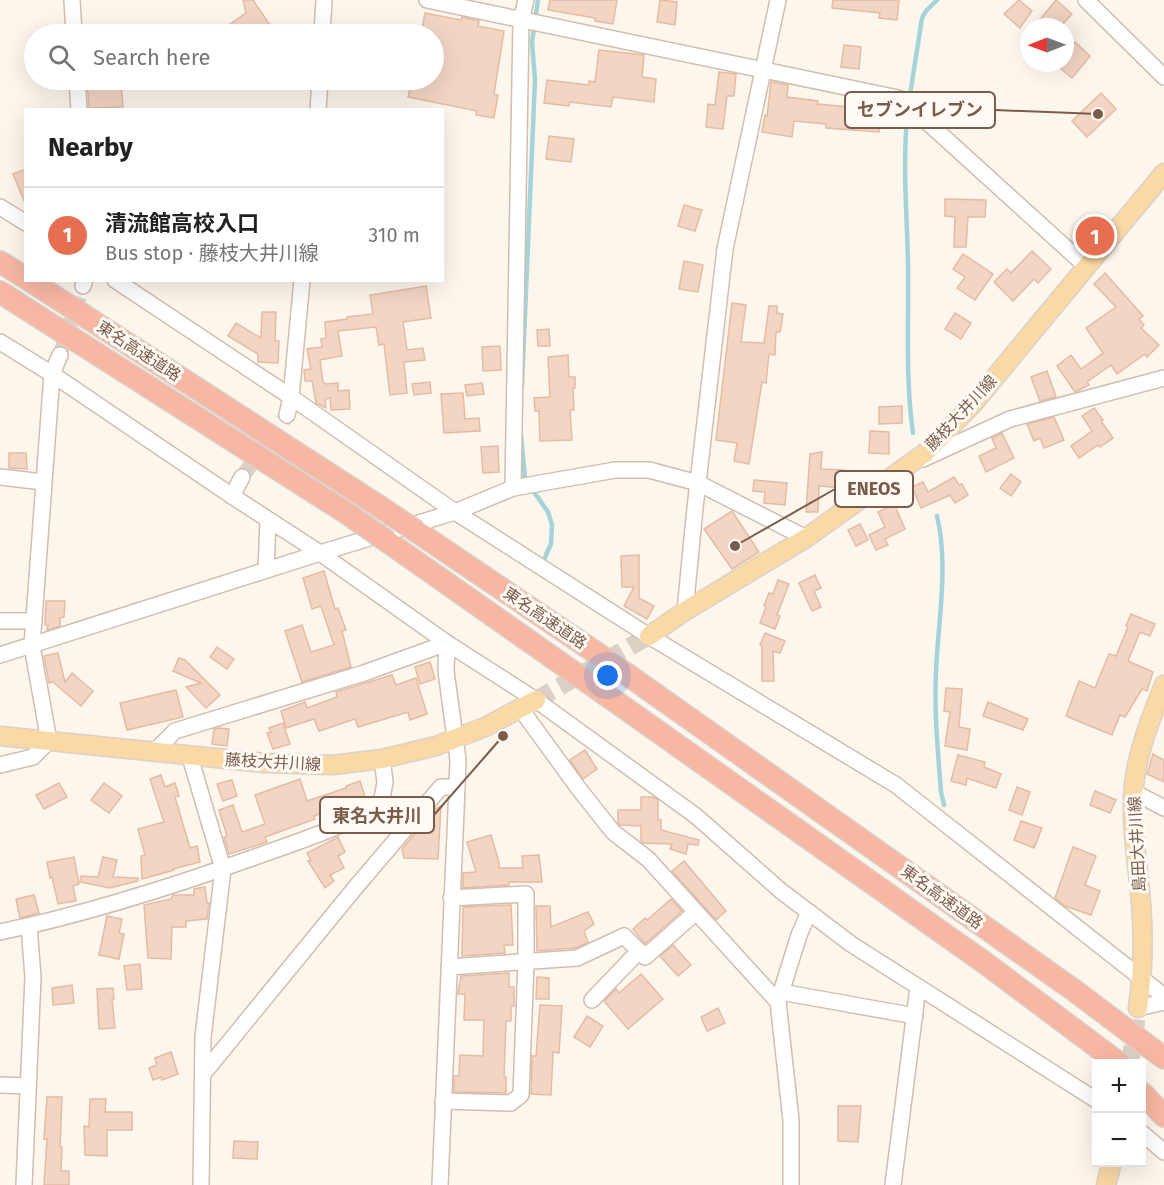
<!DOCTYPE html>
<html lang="en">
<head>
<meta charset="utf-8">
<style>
	body { margin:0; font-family:"Fira Sans","Noto Sans JP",sans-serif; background:#f6f6f6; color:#222 }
	.controls { position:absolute; right:18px; bottom:18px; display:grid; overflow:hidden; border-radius:0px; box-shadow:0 6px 24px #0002 }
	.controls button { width:54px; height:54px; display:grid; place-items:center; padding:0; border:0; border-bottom:2px solid #e0e0e0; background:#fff; color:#222; font:30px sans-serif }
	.compass { position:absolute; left:1020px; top:18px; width:54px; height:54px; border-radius:50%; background:#fff; box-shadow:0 6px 24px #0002; rotate:269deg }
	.you { position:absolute; left:608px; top:676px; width:21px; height:21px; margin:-15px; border:4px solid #fff; border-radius:50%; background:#1a73e8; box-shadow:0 0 0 9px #1a73e833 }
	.badge { display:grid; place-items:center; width:39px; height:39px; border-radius:50%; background:#e76f51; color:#fff; font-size:20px; font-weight:700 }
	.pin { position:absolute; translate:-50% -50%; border:3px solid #fff; box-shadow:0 2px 6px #0006 }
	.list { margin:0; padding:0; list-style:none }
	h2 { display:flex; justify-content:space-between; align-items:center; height:78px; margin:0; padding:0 24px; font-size:26px }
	h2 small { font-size:20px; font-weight:400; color:#767676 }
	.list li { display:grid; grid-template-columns:39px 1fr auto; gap:18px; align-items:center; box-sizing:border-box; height:96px; padding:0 24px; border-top:2px solid #e0e0e0 }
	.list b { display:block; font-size:22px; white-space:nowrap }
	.list p { margin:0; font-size:20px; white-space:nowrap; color:#767676 }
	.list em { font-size:20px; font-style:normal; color:#767676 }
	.icon { flex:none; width:33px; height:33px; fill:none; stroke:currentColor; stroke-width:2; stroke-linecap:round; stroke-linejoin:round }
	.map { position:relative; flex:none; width:1164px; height:1185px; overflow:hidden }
	.search { position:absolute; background:#fff; box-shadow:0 6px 24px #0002; left:24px; top:24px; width:420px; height:66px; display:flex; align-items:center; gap:15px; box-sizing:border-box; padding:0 21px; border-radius:33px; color:#767676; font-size:22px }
	.panel { position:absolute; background:#fff; box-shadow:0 6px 24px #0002; left:24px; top:108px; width:420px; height:174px; border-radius:0px }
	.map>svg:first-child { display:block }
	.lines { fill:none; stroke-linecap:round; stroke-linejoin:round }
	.stream { stroke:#a5d3da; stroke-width:4.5 }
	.building { fill:#f3d5c3; stroke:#e6bba3; stroke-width:1.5 }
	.minor-tunnel { stroke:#dcd0c4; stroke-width:15; stroke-dasharray:15 8; stroke-linecap:butt }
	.major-tunnel { stroke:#dcd0c4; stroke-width:18; stroke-dasharray:18 9; stroke-linecap:butt }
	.minor-casing { stroke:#d1beb0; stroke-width:18 }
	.major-casing { stroke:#dad1cd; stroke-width:21 }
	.highway-casing { stroke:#dad1cd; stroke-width:24 }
	.minor { stroke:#fff; stroke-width:15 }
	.major { stroke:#fbd9a5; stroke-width:18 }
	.highway { stroke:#f7b7a3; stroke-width:21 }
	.highway-bridge-casing { stroke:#dad1cd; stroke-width:24; stroke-linecap:butt }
	.highway-bridge { stroke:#f7b7a3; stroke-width:21 }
	.labels { text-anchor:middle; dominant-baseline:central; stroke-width:6; stroke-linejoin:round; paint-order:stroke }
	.street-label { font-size:16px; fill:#7a5c4d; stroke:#fffaf3 }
	.leader { fill:none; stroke:#7a5c4d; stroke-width:2 }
	.callout-dot { fill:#7a5c4d; stroke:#fffaf3; stroke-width:2 }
	.callout { fill:#fffaf3; stroke:#7a5c4d; stroke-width:2 }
	.callout-label { font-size:18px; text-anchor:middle; font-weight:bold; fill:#7a5c4d }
</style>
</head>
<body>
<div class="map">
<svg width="1164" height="1185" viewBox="0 0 1164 1185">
	<rect width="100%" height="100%" fill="#fdf6ec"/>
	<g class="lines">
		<g class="stream">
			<path d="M909,101L922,18L926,11L937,0"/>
			<path d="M908,109C902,161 907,212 908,264C909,320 905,377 913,433"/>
			<path d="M522,385L535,80L532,42L538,0"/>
			<path d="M521,435L525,479L548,512L552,525L551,544L542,564"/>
			<path d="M937,516C949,566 938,621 936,672C934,712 938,752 941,792L944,805"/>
		</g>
	</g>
	<g class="building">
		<path d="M243,0H253L276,34H231L226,27L246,13Z"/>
		<path d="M550,0H617L613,24L595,21V18L548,10Z"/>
		<path d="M660,0L677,2L675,25L657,22Z"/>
		<path d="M833,0H899L897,20L879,18L880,13L832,8Z"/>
		<path d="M1019,0L1032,11L1020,28L1004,14Z"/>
		<path d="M1056,0L1072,14L1060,27H1034Z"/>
		<path d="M425,13L461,20L462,17L479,21L478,26L504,31L494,94L498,95L494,118L476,115L477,111L408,97L412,80H434V34H421Z"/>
		<path d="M1075,42L1090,56L1072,78L1054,63H1065V54Z"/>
		<path d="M844,45L861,47L859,69L841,67Z"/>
		<path d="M599,50L644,55L642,77L656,79L654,102L613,97L611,107L570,102L569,106L544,103L547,80L589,85V81L595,82Z"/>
		<path d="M719,72L736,74L734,96H727L723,129L706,127L708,104L715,105Z"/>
		<path d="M87,80H121L123,107L89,108Z"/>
		<path d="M771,82L788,85L787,97L818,101L817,104L882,110L879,132L826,128V124L794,121L792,137L762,132L765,115L767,116Z"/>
		<path d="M1101,93L1116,109L1087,137L1072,121Z"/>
		<path d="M549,136L574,139L571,162L546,159Z"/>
		<path d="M26,169V203H25L13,174Z"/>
		<path d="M945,199L986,200L985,217H968L966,247H954L955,217L945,216Z"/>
		<path d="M684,205L702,210L695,231L678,226Z"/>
		<path d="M1032,251L1051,269L1038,283L1034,279L1013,301L994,282L1007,269L1011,273Z"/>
		<path d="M963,254L993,274L975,300L957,288L965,277L953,269Z"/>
		<path d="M684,261L703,265L698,292L679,289Z"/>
		<path d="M1105,273L1143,316L1139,319L1144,325L1141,328L1159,345L1147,357L1145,354L1117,374L1111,365L1087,382L1089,385L1075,392L1057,366L1071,355L1081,369L1103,353L1086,328L1116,307L1094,284Z"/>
		<path d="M426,286L431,318L403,322L407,350L423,348L425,360L404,362L407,393L390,395L384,344L379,345L376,327L338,331L342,356L320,360L323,382L326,384L338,383V391L349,390L350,409L331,410L330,398L325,399L326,408L316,403L312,381H305L304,370L311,369L307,349L322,347L321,339L326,338L325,322L347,319V317L373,314L370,295Z"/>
		<path d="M732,303L746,305L741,342L764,343L769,306H777V313L783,314L780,332H776L775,355L769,354L766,383L762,382L749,464L734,461L737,443L716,440Z"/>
		<path d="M262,312H276L275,341H279L278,363L258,362V354L228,336L236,323L261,338Z"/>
		<path d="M955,313L971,323L961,339L945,329Z"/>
		<path d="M549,329L550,346H538L537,330Z"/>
		<path d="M500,346L501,370L483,371L482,347Z"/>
		<path d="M568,355L569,377H575V388H573L574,410H570L572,440L540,441L539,411H535L534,398L550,397L548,357Z"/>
		<path d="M1047,371L1056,397L1040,401L1031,377Z"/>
		<path d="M430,382L431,393L414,395L412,384Z"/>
		<path d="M482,383L484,394L467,396L465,385Z"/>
		<path d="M463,393L465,419L479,418L480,431L444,433L441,394Z"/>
		<path d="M902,406V423L879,424V407Z"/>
		<path d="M1094,408L1103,420L1101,421L1113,438L1100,447L1098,445L1079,458L1071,446L1092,431L1082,416Z"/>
		<path d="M1054,417L1064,440L1044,448L1040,438L1034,441L1027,424Z"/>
		<path d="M870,431L889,432V454L869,453Z"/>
		<path d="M1002,433L1014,458L986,472L979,456L996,448L992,438Z"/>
		<path d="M498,446L499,472L483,473L481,447Z"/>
		<path d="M822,452L821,469L844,470L843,488L819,486L818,512H806L810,454Z"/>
		<path d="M9,453H26L27,469L9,468Z"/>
		<path d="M1011,474L1021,482L1011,496L1000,488Z"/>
		<path d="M954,477L959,485L962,484L968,495L955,503L950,495L921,508L912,487L923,482L928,492Z"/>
		<path d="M754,480L787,483L785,505L764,503L765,492L753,491Z"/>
		<path d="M894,504L905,529L885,539L888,545L876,550L869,535L885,527L878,512Z"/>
		<path d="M732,511L759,552L732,569L704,529Z"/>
		<path d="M860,524L868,540L856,546L848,530Z"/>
		<path d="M639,555V598L654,606L647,619L624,606L634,587H622L621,556Z"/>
		<path d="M324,571L335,609L338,608L346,630L342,631L351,667L302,682L285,631L302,625L311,652L334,645L321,606L312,609L303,578Z"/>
		<path d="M815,575L821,588L814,591L821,607L812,611L799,583Z"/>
		<path d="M778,580L789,584L777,615L780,616L775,629L760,623L766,607L764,606L769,593L773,594Z"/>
		<path d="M46,601H65L64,617L60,618V626L47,630L48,625H45Z"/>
		<path d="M1131,614L1155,624L1150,636L1140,632L1128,661L1153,672L1147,691L1142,689L1125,717L1120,715L1112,735L1066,716L1079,681L1095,688L1109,654L1116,656L1128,627L1126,626Z"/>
		<path d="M765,633L785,641L780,653L773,651L774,681H762V646L760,645Z"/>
		<path d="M217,647L234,659L227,669L210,657Z"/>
		<path d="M58,653L65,682L72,673L93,691L81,706L53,682L49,683L44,656Z"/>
		<path d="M179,658L185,660L220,695L206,708L186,687L201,683L173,671Z"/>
		<path d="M430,662L435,679L420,684L415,667Z"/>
		<path d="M392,675L396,685L416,678L427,714L410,720L408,712L358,727L355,719L319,731L314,719L286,728L281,711L305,702L307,708L337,697L336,692Z"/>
		<path d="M946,688L962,689L959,727L970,729L967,750L945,746L950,712L944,711Z"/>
		<path d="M176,690L183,717L127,730L120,703Z"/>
		<path d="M988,702L1028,719L1023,730L983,716Z"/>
		<path d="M283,723L290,744L273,749L267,733L271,732L269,728Z"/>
		<path d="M219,728L229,729L227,746L212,744L214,729Z"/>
		<path d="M585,750L597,769L583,779L570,760Z"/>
		<path d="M1153,754L1164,760V782L1147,774Z"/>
		<path d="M958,755L985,762L984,767L1001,774L996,788L967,778L966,785L951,781Z"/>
		<path d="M161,775L165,787L175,783L179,796L175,797L190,848L197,846L200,862L173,869L174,870L142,879L141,856L145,855L138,829L164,822L150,779Z"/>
		<path d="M300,779L307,801L346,788V786L360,781L365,797L314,816L315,819L265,837L267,842L229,854L224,837L227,836L219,810L233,805L242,832L265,824L255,795Z"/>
		<path d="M232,780L237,796L223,801L217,784Z"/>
		<path d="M59,783L67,797L44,809L36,795Z"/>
		<path d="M104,783L122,796L109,813L91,800Z"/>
		<path d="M1017,787L1030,792L1022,815L1009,810Z"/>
		<path d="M1095,791L1116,800L1110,813L1090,805Z"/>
		<path d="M641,797H653L658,800V820H661V830L699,840L698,845L688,844L686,854L670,849L672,844L643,843L641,841V826L620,825L618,823V810H641Z"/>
		<path d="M441,806L438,859L404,858L402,849L435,809Z"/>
		<path d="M1021,821L1042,828L1034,848L1014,840Z"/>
		<path d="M491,835L499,862V868H523L522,856L539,855L542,882H509V885L463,888V873L476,872L467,842Z"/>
		<path d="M338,837L345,852L338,856L344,868L330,875L334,881L325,888L308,861L311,860L307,853Z"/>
		<path d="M1073,847L1096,856L1085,885L1100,891L1091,915L1065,906L1055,898Z"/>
		<path d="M74,857L79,884L73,886L76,901L58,904L52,877L50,878L47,862Z"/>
		<path d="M103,857L117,860L113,877L138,878V881L110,888L80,882L81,876L98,877Z"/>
		<path d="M684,861L726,911L716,920L672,871Z"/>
		<path d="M205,887L207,903H209L207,919L186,921V927H172L171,959L148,958L144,905L171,899L173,895H194V889Z"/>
		<path d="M34,895L39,913L20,918L16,899Z"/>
		<path d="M671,899L682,911L645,944L633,929L645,918L647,920Z"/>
		<path d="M511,905L513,945H504L505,953L462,956L463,907Z"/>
		<path d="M536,906H550L551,927L588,912L594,924L584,931L588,942L575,948L537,951Z"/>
		<path d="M107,916L122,919L119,933L124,934L119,959L99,955Z"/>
		<path d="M673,945L691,965L678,976L660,956Z"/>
		<path d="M140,964L142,989L127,990L124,966Z"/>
		<path d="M509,973V987H514V1006H511V1021H506L504,1077H506V1093L454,1092V1076H459L460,1055L483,1056L484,1020H464L465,994H458L461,976Z"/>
		<path d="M641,974L663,999L628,1029L604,1001L616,989L619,993Z"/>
		<path d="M537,977L549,978V999H536Z"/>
		<path d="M72,985L74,1003L53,1005L52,988Z"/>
		<path d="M113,988L114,999H112L115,1028L99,1029L97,989Z"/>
		<path d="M540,1005L562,1006L559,1053L553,1052L551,1095L531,1094L532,1056H536Z"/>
		<path d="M718,1008L725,1023L707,1031L701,1017Z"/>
		<path d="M587,1016L603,1026L590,1047L574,1037Z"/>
		<path d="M171,1052L178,1074L162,1080L161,1077L153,1080L149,1068L157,1065L155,1058Z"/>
		<path d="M47,1097H62L60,1147H62L61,1171H69V1185H44L47,1139H44Z"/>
		<path d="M90,1099H106L105,1112H132V1130H107V1156L85,1155L84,1126L89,1127Z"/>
		<path d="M838,1106H861L858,1142L838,1141Z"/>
		<path d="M234,1141L258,1142L257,1159L233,1158Z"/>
	</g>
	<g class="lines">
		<g class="minor-tunnel">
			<path d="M60,355L83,286"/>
			<path d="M242,477L287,415"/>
		</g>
		<g class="major-tunnel">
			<path d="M536,700L649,636"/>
			<path d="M1130,1064L1138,1008"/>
		</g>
		<defs>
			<g id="minor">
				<path d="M72,0L74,34"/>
				<path d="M427,0L898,98L915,111L1087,267"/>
				<path d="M1086,0L1164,77"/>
				<path d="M322,34L324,0"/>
				<path d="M77,80L79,110"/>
				<path d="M318,110L320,80"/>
				<path d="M0,207L26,223"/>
				<path d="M115,280L291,397L455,512L649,636L896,785L1164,996"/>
				<path d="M83,286L85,280"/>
				<path d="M0,342L52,374L232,496L320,553L447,643L536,700L696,816L781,891L851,944L1096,1100"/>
				<path d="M287,415L291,397L302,280"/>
				<path d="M923,459L1010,419L1164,378"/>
				<path d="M0,477L43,482"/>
				<path d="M513,488L521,21L526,0"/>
				<path d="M232,496L242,477"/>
				<path d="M266,570L268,520"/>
				<path d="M685,611L695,508L725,249L778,0"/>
				<path d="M0,621H34"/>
				<path d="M0,655L320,553L455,512L513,488L615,470H649L698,483L806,538"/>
				<path d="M520,708L579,789L613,832L648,859L778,1002L791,1120V1185"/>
				<path d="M154,752L175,731L364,673L447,643L446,671L458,760L457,787L440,1185"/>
				<path d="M190,757L223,869L203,1037L201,1185"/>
				<path d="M0,765L33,757L49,741L32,646L52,374L60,355"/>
				<path d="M1134,792L1164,808"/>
				<path d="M0,932C87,914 171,887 255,857C297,842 342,828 381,804L385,782L382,759"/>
				<path d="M449,967L577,958L624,936L645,957L695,913"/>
				<path d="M781,992L915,1016"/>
				<path d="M779,999L799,935L809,912"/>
				<path d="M592,1000L639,951"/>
				<path d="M1138,1008L1164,1002"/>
				<path d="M203,1074L355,888L441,787H457"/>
				<path d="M0,1085L28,1086"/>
				<path d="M443,1101L511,1103L521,1095L526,962V894L451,898"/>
				<path d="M1142,1133L1164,1152"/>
				<path d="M24,1185L33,977L29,926"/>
				<path d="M893,1185L918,987"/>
			</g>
			<g id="major">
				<path d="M649,636L685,611L806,538L925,453L972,405L1164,173"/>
				<path d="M0,736L265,763L332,765L382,759L436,746L485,727L536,700"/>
				<path d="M1138,1008C1143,972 1144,939 1141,903C1138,864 1130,824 1134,785C1138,749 1151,718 1164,685"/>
				<path d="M1106,1185L1112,1162"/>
			</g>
			<g id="highway">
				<path d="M0,262L26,278"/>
				<path d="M29,280L374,503"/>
				<path d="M0,292L345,512"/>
				<path d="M416,531L586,646"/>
				<path d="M388,542L556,660"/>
				<path d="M618,668L1075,991L1164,1058"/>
				<path d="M602,692L985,963L1120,1064"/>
				<path d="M1142,1093L1164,1116"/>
			</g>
		</defs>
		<use href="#minor" class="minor-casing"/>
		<use href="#major" class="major-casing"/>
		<use href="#highway" class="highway-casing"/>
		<use href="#minor" class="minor"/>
		<use href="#major" class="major"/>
		<use href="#highway" class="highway"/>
		<defs>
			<g id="highway-bridge">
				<path d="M374,503L416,531"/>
				<path d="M345,512L388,542"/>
				<path d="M586,646L618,668"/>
				<path d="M556,660L602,692"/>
			</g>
		</defs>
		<use href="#highway-bridge" class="highway-bridge-casing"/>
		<use href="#highway-bridge" class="highway-bridge"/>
	</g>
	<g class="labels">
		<g class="street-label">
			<text transform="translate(139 351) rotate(33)">東名高速道路</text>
			<text transform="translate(961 413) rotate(-47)">藤枝大井川線</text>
			<text transform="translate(545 618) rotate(34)">東名高速道路</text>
			<text transform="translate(273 762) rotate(3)">藤枝大井川線</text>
			<text transform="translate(1137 844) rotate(-93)">島田大井川線</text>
			<text transform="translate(942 897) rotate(36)">東名高速道路</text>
		</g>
	</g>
	<path class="leader" d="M1098 114L995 110M735 546L835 489M503 736L434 815"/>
	<g class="callout-dot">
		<circle cx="1098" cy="114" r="6"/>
		<circle cx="735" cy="546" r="6"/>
		<circle cx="503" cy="736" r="6"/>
	</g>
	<g class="callout">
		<rect x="845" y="92" width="150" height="36" rx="6"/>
		<rect x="835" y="471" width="78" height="36" rx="6"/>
		<rect x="320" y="797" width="114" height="36" rx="6"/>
	</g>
	<g class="callout-label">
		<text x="920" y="116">セブンイレブン</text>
		<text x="874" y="495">ENEOS</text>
		<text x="377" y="822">東名大井川</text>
	</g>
</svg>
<div class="controls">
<button>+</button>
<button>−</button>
</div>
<svg class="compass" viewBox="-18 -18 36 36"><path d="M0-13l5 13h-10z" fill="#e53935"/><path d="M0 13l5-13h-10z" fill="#767676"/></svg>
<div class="you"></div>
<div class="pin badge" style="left:1095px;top:236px">1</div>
<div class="search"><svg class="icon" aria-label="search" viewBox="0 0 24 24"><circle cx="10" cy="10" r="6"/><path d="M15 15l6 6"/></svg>Search here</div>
<section class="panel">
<h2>Nearby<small></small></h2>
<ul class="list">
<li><span class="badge">1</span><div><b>清流館高校入口</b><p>Bus stop · 藤枝大井川線</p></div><em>310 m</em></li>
</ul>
</section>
</div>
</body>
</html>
